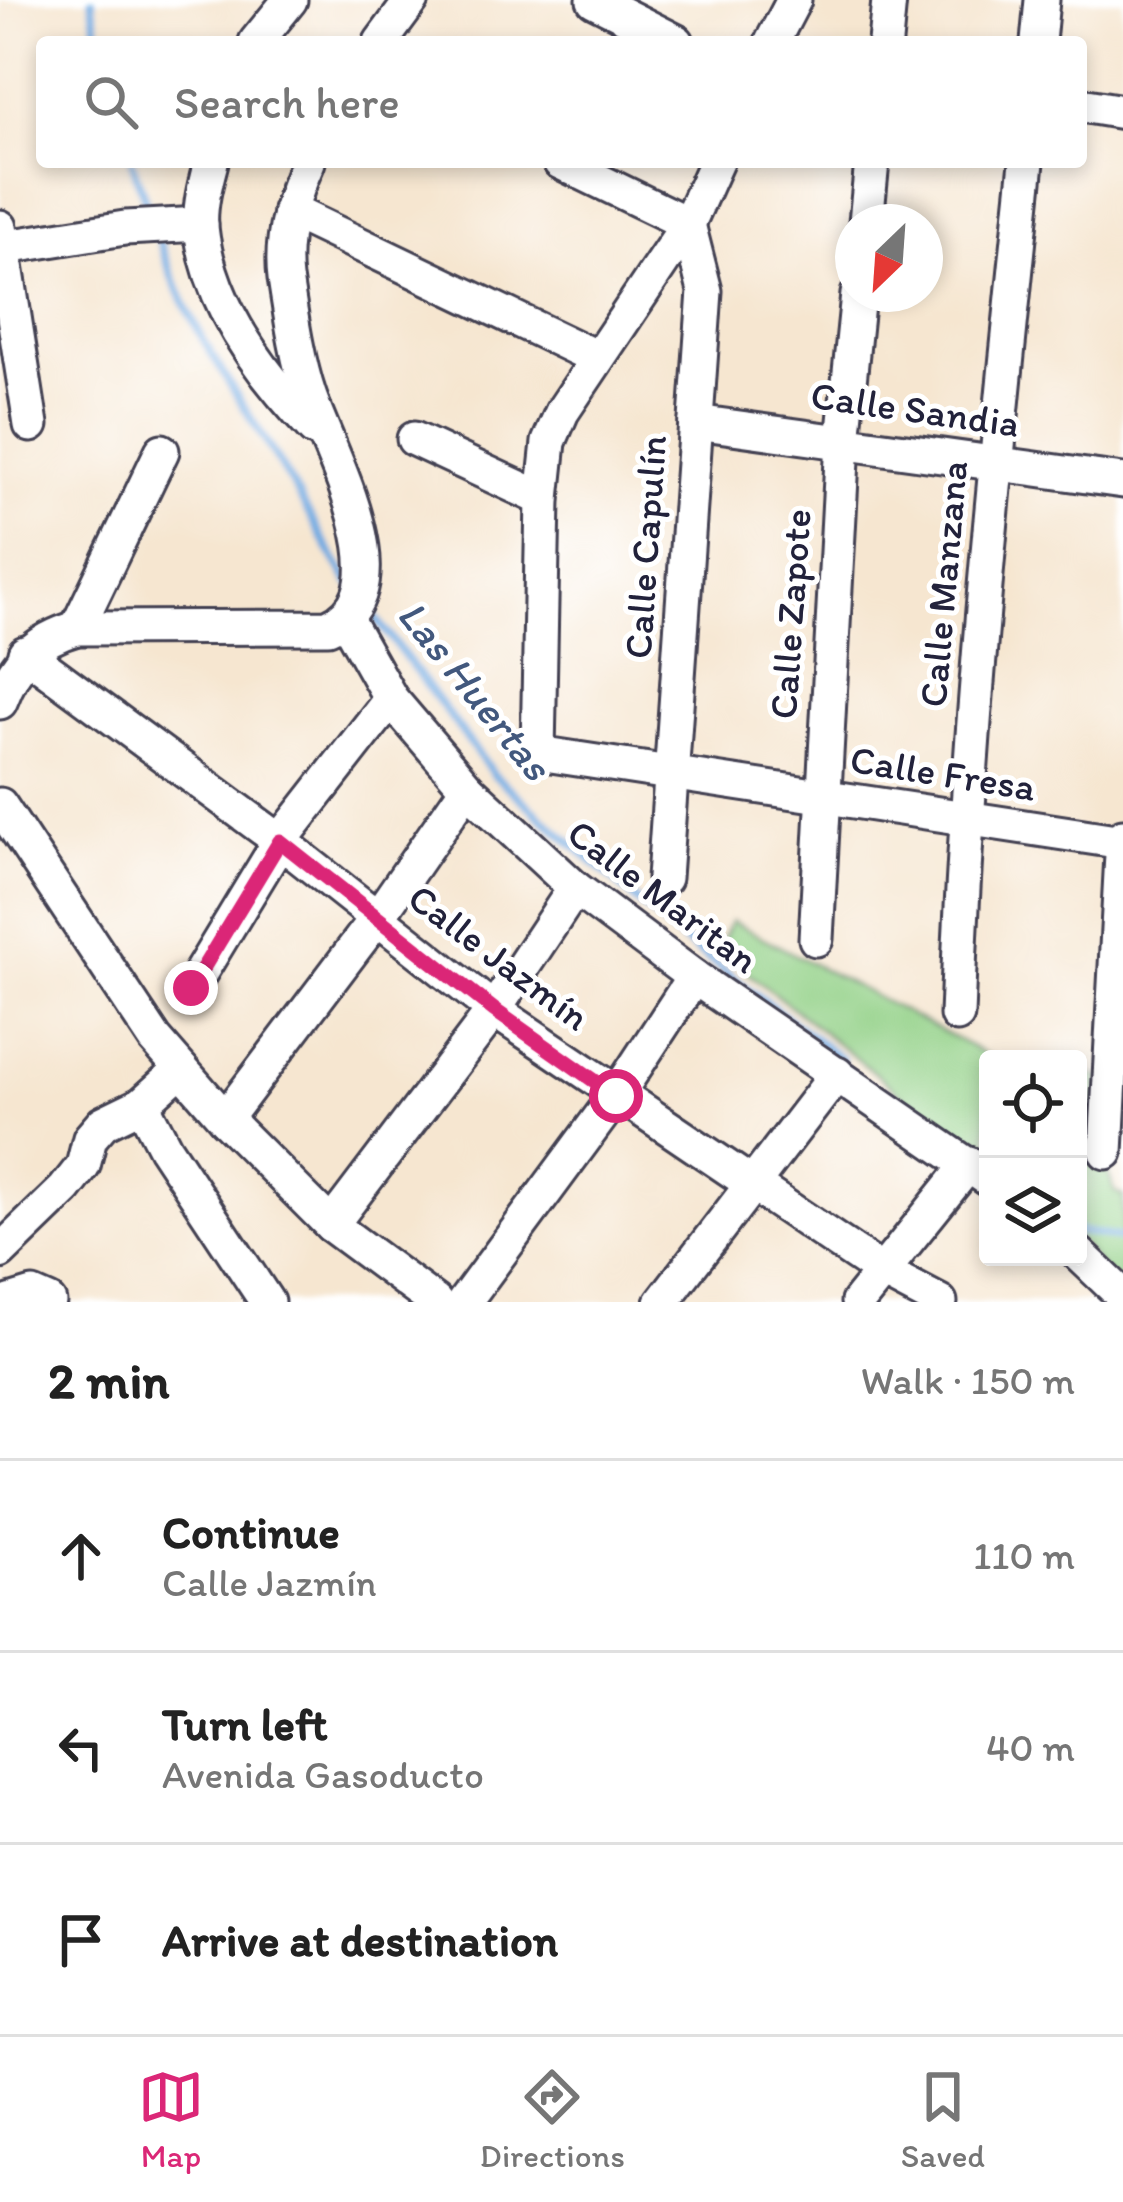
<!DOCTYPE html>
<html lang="en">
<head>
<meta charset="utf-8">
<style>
	body { margin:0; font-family:Itim,sans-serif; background:#f6f6f6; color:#222 }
	.controls { position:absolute; right:36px; bottom:36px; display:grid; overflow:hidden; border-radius:12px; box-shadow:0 6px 18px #0003 }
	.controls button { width:108px; height:108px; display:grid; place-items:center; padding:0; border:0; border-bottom:3px solid #e0e0e0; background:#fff; color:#222; font:60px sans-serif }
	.compass { position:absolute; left:835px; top:204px; width:108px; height:108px; border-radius:50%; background:#fff; box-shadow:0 6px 18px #0003; rotate:205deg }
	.stop { position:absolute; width:36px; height:36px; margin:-27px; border:9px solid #db2777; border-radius:50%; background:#fff }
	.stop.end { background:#db2777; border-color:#fff; box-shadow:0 3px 12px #0008 }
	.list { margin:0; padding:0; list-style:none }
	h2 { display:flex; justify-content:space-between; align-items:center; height:156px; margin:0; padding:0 48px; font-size:51px }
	h2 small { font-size:39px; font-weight:400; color:#767676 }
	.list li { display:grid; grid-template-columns:78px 1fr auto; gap:36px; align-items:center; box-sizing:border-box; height:192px; padding:0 48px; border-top:3px solid #e0e0e0 }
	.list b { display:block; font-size:45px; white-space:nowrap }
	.list p { margin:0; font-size:39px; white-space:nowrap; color:#767676 }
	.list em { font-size:39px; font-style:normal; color:#767676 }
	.icon { flex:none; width:66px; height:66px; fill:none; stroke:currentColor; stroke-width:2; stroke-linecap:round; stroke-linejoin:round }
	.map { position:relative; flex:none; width:1123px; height:1302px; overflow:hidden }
	.search { position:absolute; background:#fff; box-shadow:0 6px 18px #0003; left:36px; right:36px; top:36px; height:132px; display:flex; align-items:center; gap:30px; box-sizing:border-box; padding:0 42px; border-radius:12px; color:#767676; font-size:45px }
	.sheet { height:732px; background:#fff }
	nav { display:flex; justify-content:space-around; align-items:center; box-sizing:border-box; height:168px; border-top:3px solid #e0e0e0; background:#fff; font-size:33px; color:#767676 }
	nav a { display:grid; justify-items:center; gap:6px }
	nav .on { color:#db2777 }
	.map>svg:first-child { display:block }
	.green { fill:#92d086; stroke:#5a7960; stroke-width:3 }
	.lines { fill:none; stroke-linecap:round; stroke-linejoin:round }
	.stream { stroke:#72aae1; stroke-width:8 }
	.minor-casing { stroke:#423f51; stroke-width:39 }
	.minor { stroke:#fff; stroke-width:33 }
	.route { stroke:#db2777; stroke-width:15 }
	.labels { text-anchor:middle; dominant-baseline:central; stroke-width:10; stroke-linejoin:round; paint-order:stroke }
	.street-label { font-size:39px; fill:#22223b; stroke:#fff }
	.water-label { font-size:42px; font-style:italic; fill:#42587d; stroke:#fff }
</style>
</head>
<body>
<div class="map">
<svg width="1123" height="1302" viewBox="0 0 1123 1302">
	<rect width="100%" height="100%" fill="#fff"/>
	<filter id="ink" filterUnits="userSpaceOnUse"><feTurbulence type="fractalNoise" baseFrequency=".00833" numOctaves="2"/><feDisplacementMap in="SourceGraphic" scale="24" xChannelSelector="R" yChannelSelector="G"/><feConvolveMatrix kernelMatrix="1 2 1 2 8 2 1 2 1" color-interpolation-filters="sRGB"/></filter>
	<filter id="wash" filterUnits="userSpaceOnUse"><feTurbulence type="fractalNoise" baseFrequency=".004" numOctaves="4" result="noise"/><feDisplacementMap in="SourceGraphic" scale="48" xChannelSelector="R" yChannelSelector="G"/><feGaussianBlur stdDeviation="2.7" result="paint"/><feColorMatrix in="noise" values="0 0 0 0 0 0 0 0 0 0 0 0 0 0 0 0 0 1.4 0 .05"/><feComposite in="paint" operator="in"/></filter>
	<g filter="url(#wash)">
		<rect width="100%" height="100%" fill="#f6e6d0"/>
		<g class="green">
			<path d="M731,921L991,1057L1004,1059H988V1163L718,949Z"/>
			<path d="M1078,1073L1100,1077L1101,1154L1115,1192L1123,1196V1293L1078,1239Z"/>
		</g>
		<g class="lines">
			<g class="stream">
				<path d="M92,0L99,42"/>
				<path d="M132,162L150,215"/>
				<path d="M157,235C188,328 234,389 284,471C307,508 325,547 350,583"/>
				<path d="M366,605L494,775L675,934L842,1059"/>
				<path d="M1078,1231L1123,1239"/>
			</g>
		</g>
	</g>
	<g filter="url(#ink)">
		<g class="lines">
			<defs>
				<g id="minor">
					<path d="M594,0L677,42"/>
					<path d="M256,42L290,0"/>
					<path d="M381,42L412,0"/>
					<path d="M772,42L794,0"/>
					<path d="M885,42L889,0"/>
					<path d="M1038,42L1042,0"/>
					<path d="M1081,105L1123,112"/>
					<path d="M211,162C206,181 199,207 201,227C209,304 262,375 314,429"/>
					<path d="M560,162L688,224L705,291L664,878"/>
					<path d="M716,162L688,224L562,412L549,442L543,499L538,753L1123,842"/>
					<path d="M290,211L597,358"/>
					<path d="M866,222L872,162"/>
					<path d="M0,227L31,425"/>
					<path d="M0,248L125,228L201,224"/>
					<path d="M696,422L1123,481"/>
					<path d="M414,439L543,499"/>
					<path d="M346,619L391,699L467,788L575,888L694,977L988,1179"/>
					<path d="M77,628L162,451"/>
					<path d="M25,653L280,841L494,1010L881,1271L940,1302"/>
					<path d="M0,702C15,662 35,640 77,628L328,627C409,592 328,452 309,395C297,359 291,316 285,278C280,239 292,198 308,162"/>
					<path d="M0,805L155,1039L225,1119L331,1225L435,1302"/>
					<path d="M816,939L843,441L858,294"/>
					<path d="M191,988L280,841L391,699"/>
					<path d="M957,1015C968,729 997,446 1027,162"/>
					<path d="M142,1104L165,1148L267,1302"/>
					<path d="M225,1119L377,918L467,788"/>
					<path d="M1106,1152L1123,836"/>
					<path d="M331,1225L494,1010L575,888"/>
					<path d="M0,1252L65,1189L83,1166L90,1138L103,1123L142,1104L181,1069"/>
					<path d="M1078,1253L1123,1296"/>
					<path d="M10,1302L33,1295L49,1302"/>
					<path d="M464,1302L616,1096L694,977"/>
					<path d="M662,1302L837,1074"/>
					<path d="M858,1302L969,1164"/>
				</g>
			</defs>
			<use href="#minor" class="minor-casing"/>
			<use href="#minor" class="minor"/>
		</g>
	</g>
	<g class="lines" filter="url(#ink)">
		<path class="route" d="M191,988L280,841L494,1010L616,1096"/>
	</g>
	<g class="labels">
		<g class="street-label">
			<text transform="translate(915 409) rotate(8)">Calle Sandia</text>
			<text transform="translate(645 547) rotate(-86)">Calle Capulín</text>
			<text transform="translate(943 584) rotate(-85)">Calle Manzana</text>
			<text transform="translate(790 614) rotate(-86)">Calle Zapote</text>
			<text transform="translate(943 773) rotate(9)">Calle Fresa</text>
			<text transform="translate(663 896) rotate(37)">Calle Maritan</text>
			<text transform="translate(499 957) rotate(37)">Calle Jazmín</text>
		</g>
		<g class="water-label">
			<text transform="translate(475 690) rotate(51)">Las Huertas</text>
		</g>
	</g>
</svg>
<div class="controls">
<button><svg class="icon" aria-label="locate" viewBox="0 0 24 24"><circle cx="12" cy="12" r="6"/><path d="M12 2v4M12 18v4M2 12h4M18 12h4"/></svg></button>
<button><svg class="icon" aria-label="layers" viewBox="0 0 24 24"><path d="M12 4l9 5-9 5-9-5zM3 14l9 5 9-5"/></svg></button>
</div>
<svg class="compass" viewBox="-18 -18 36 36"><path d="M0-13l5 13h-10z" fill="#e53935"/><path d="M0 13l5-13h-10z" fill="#767676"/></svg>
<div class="stop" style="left:616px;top:1096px"></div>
<div class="stop end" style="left:191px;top:988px"></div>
<div class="search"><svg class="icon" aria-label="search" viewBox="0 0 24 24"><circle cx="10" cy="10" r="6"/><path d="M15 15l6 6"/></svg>Search here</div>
</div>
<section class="sheet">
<h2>2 min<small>Walk · 150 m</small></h2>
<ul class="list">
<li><svg class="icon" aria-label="ahead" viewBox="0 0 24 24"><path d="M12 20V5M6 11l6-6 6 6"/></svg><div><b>Continue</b><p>Calle Jazmín</p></div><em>110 m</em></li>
<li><svg class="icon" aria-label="left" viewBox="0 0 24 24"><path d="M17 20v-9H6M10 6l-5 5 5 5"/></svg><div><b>Turn left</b><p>Avenida Gasoducto</p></div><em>40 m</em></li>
<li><svg class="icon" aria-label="arrive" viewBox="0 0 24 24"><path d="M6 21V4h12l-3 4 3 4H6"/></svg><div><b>Arrive at destination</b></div></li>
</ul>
</section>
<nav>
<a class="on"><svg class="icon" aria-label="map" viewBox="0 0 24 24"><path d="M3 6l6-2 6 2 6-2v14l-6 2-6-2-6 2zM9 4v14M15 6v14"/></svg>Map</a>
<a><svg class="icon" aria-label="directions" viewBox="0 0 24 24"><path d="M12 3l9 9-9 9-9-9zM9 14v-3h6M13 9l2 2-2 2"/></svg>Directions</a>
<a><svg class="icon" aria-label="saved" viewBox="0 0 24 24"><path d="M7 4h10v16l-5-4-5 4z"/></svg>Saved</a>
</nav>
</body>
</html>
